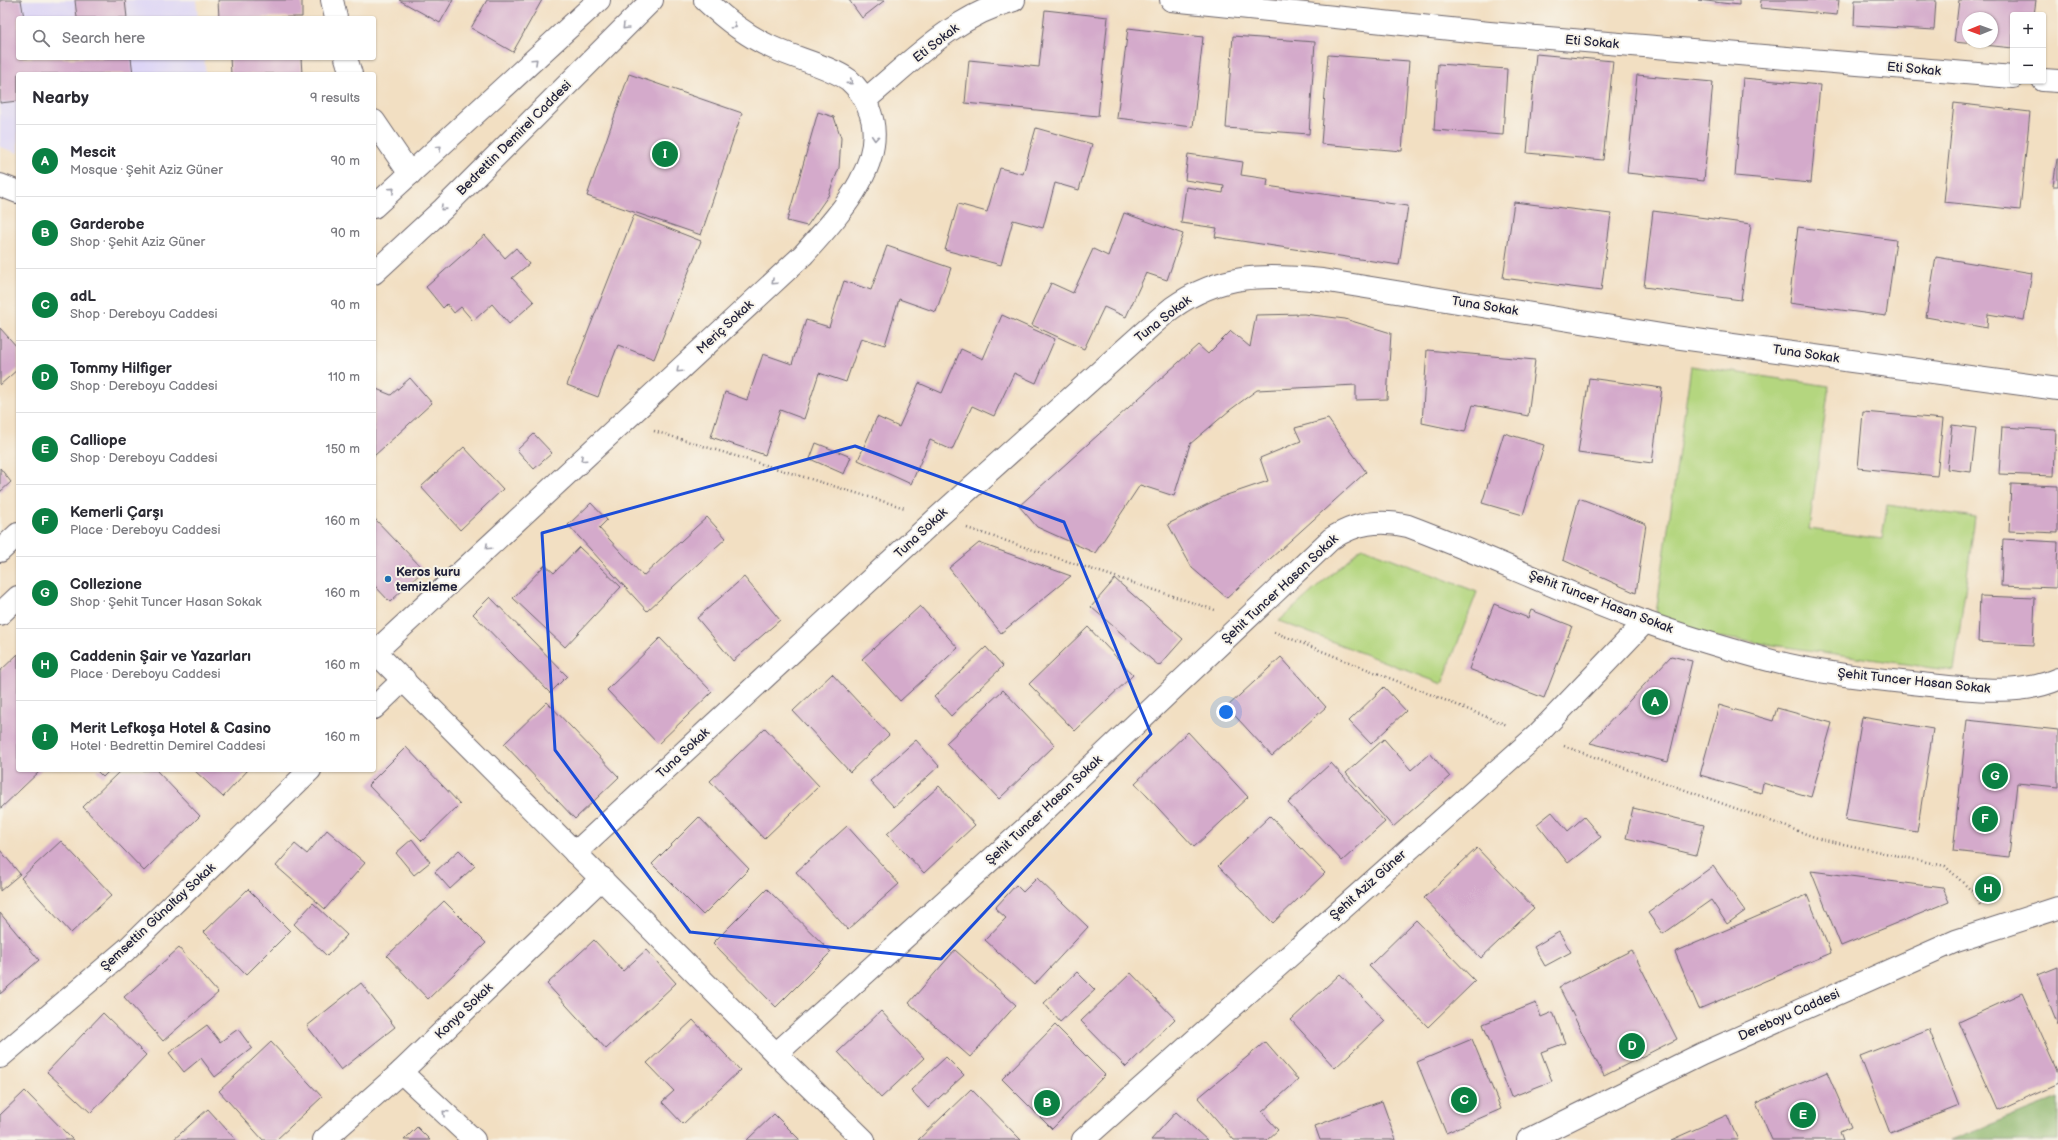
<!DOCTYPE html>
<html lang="en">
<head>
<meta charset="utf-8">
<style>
	body { margin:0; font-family:"Balsamiq Sans",sans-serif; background:#f7f7f7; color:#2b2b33 }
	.controls { position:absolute; right:12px; top:12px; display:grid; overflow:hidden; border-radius:4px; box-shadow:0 1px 3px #0004 }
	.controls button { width:36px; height:36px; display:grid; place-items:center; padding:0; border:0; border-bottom:1px solid #e1e1e2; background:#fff; color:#2b2b33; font:20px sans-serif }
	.compass { position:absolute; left:1962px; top:12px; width:36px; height:36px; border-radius:50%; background:#fff; box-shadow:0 1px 3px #0004; rotate:269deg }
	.you { position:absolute; left:1226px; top:712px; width:14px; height:14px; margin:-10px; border:3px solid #fff; border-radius:50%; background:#1a73e8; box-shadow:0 0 0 6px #1a73e833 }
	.badge { display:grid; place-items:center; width:26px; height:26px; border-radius:50%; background:#0b8043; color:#fff; font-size:13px; font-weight:700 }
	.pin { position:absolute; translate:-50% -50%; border:2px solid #fff; box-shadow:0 1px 4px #0006 }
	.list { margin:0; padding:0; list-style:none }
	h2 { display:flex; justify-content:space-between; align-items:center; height:52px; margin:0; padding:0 16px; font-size:17px }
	h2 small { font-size:13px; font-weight:400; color:#7c7c81 }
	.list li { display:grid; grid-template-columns:26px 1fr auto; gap:12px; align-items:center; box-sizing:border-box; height:72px; padding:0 16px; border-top:1px solid #e1e1e2 }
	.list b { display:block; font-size:15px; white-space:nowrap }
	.list p { margin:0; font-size:13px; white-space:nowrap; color:#7c7c81 }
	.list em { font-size:13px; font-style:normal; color:#7c7c81 }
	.icon { flex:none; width:22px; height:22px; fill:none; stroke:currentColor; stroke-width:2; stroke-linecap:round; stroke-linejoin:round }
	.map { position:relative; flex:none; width:2058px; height:1140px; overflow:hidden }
	.search { position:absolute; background:#fff; box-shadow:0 1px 3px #0004; left:16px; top:16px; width:360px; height:44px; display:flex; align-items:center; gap:10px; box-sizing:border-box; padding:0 14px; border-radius:4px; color:#7c7c81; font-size:15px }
	.panel { position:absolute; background:#fff; box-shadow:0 1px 3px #0004; left:16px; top:72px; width:360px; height:700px; border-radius:4px }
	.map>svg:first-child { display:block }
	.built { fill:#ddd5f6 }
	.green { fill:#b4d67f; stroke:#6b7c5d }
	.forest { fill:#8fb76e; stroke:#586c54 }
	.building { fill:#d4aacb; fill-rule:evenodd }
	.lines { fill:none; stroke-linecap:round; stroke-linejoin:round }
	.minor-casing { stroke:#6b646a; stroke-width:24 }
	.tertiary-casing { stroke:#6b646a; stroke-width:24 }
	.primary-casing { stroke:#6b646a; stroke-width:24 }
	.path { stroke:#6b646a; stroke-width:2.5; stroke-dasharray:1 3; stroke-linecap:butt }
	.minor { stroke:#fff; stroke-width:22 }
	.tertiary { stroke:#fff; stroke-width:22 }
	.primary { stroke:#fff; stroke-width:22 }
	.oneway { stroke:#9c9ca7 }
	.marked { fill:none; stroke:#1d4ed8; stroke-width:3; stroke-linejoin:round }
	.poi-dot { fill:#1f6fb2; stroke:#f7f3e8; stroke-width:1.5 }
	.labels { text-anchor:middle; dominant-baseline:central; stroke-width:4; stroke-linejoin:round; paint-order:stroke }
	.street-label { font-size:13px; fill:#22223b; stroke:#f7f3e8 }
	.poi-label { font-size:13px; font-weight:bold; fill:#22223b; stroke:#f7f3e8; text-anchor:start }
</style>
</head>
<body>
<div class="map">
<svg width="2058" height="1140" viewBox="0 0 2058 1140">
	<rect width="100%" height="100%" fill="#f7f3e8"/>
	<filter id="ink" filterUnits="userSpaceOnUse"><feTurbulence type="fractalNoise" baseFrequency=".025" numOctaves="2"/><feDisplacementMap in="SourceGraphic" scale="8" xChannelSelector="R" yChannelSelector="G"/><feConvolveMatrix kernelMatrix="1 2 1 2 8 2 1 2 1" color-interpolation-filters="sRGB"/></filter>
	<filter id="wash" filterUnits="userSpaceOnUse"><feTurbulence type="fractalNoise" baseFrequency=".012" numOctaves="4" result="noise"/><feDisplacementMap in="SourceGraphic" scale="16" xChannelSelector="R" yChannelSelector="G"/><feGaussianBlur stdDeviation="0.9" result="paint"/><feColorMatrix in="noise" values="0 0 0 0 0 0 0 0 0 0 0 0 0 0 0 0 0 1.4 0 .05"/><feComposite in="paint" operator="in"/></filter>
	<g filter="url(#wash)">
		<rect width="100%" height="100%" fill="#f2dfc2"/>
		<path class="built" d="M0,0H196L198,18H18V58H204L206,74H18V153L0,147Z"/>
		<g class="green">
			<path d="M1691,366L1829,386L1809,529L1882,539L1887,505L1975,517L1954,671L1654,628Z"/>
			<path d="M1362,547L1477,592L1442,684L1279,621Z"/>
		</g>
		<path class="forest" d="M2058,1098V1140H1951Z"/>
		<g id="blocks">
			<g class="building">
				<path d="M0,0H21L24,18H18V58H131L133,74H18V101L0,103Z"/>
				<path d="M75,0H125L127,18H77Z"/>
				<path d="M218,0H302V17L219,18Z"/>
				<path d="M399,0H453L440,23Z"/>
				<path d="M487,0H542L513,52L471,28Z"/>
				<path d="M849,0H885L862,18Z"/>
				<path d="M1698,0H1739V5Z"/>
				<path d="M1761,0H1839L1837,15L1760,8Z"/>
				<path d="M1855,0H1936L1934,30L1854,25Z"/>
				<path d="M1959,0H2036L2034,15H2013V48L1954,42ZM1968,18H1992V42H1968Z"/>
				<path d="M1045,10L1108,17L1098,116L965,103L969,60L1039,67Z"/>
				<path d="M1128,28L1203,37L1193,127L1117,118Z"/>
				<path d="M1233,36L1315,42L1309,134L1226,128Z"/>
				<path d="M1536,54L1613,61L1603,160L1527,153Z"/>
				<path d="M1328,55L1409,61L1402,151L1321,144Z"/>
				<path d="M230,58H301L302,74H231Z"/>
				<path d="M1438,64L1507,69L1503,135L1434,130Z"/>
				<path d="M629,74L742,113L701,235L587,196Z"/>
				<path d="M1637,75L1713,82L1704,181L1627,173Z"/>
				<path d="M1743,78L1820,85L1811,183L1735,176Z"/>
				<path d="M1954,103L2030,112L2020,210L1944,202Z"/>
				<path d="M818,112L834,117L841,138L839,168L828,196L807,226L787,221Z"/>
				<path d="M1036,128L1092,144L1079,190L1055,183L1043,228L1013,220L1001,265L945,250L958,204L987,212L1000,168L1023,174Z"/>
				<path d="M1188,154L1243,162L1241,175L1268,179L1267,186L1408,206L1399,265L1215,237L1217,228L1181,223L1186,187L1223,193L1224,186L1185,180Z"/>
				<path d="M2057,159H2058V186H2053Z"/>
				<path d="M1514,202L1611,214L1601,291L1503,278Z"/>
				<path d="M1653,211L1751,224L1741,300L1644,287Z"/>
				<path d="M1124,213L1183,234L1167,280L1146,273L1126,317L1104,307L1084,349L1032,325L1051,283L1073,293L1093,249L1108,256Z"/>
				<path d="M634,215L701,241L654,359L618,345L598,397L567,385Z"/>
				<path d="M1798,227L1896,240L1886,316L1789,303Z"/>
				<path d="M485,235L505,258L516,248L529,264L512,278L534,302L509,324L492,304L473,321L461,307L454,313L447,304L443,308L426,287Z"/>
				<path d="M887,246L951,268L936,312L899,299L885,345L861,338L846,382L819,373L804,419L780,410L765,455L711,437L725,392L747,400L763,354L792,364L806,320L829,327L844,281L871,290Z"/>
				<path d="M1936,257L2032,273L2024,320L1988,314L1987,328L1926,317Z"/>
				<path d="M1304,314L1345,319L1391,333L1387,399L1356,400V385L1257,390L1230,410L1190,444L1174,496L1140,485L1095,553L1037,527L1019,506L1198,345L1208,354L1231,331L1250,347L1256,315Z"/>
				<path d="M1002,315L1055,339L1036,383L1014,373L994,416L972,406L952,450L930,440L911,484L858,460L877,417L899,427L919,383L942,393L961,349L983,359Z"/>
				<path d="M0,328L18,348V369L0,385Z"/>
				<path d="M1427,350L1535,360L1528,416L1473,405L1465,432L1422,423Z"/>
				<path d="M410,378L432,403L374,456V388L391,395Z"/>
				<path d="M1589,378L1662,388L1652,463L1578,453Z"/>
				<path d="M1863,412L1943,419L1937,476L1858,468Z"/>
				<path d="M1328,419L1366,472L1227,598L1192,568L1168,524L1224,496L1268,481L1260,458L1301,441L1295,428Z"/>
				<path d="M1952,425L1976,428L1971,472L1947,469Z"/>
				<path d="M2002,427L2056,430L2054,476L1999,474Z"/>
				<path d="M1504,433L1544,445L1523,515L1482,503Z"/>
				<path d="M534,434L552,453L534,469L517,450Z"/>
				<path d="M816,443L851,457L844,474L810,459Z"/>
				<path d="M464,447L503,489L460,530L421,487Z"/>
				<path d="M0,468L11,482L0,492Z"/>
				<path d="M2011,484L2058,486V533L2009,531Z"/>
				<path d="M1579,498L1646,524L1636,593L1563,560Z"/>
				<path d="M591,503L607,520L599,528L643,576L707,517L726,538L647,611L568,525Z"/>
				<path d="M374,518L424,570L390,602L374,585Z"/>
				<path d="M2003,539L2058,542L2056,588L2001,586Z"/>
				<path d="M979,543L1071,576L1001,633L949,568Z"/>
				<path d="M579,547L621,587L565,647L513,598L545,565L554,573Z"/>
				<path d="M744,577L780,620L733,661L697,618Z"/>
				<path d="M1115,579L1183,639L1159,666L1091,607Z"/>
				<path d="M1980,596L2035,598L2033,645L1978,642Z"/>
				<path d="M490,597L567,676L550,693L473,614Z"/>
				<path d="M1494,604L1528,618L1531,610L1572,626L1544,698L1469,669Z"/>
				<path d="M920,606L958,648L900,701L862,659Z"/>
				<path d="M1088,627L1133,675L1075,731L1029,684Z"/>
				<path d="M660,638L712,692L658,744L607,690Z"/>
				<path d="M986,647L1003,666L951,716L934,697Z"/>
				<path d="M18,654V770H41L0,809V671Z"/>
				<path d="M1671,656L1692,661L1668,762L1590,743Z"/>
				<path d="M1281,657L1326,707L1272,756L1227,707Z"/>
				<path d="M832,674L889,735L850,772L793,711Z"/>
				<path d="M1384,687L1406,711L1371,744L1349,721Z"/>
				<path d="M1003,690L1055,745L999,799L946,743Z"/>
				<path d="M547,702L619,777L575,819L504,744Z"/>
				<path d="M1719,705L1773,721L1777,708L1832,723L1811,797L1763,783L1761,793L1700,775Z"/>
				<path d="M1862,717L1933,729L1917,832L1845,820Z"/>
				<path d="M1967,720L2058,730V787L2017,783L2009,857L1953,851Z"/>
				<path d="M765,728L819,786L764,839L710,781Z"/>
				<path d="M1188,732L1248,797L1194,847L1135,783Z"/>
				<path d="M1384,739L1411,770L1430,753L1450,777L1393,827L1346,773Z"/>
				<path d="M916,740L939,766L894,807L870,781Z"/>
				<path d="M406,747L460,804L422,841L368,785Z"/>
				<path d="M1331,763L1385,822L1342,861L1288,803Z"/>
				<path d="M96,770H110L103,777Z"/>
				<path d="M121,770H156L200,816L144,871L83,807Z"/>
				<path d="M194,770H248L223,797Z"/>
				<path d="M939,786L975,825L924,873L887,834Z"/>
				<path d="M1633,808L1704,825L1696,855L1626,838Z"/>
				<path d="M1552,812L1568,831L1584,817L1601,837L1568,863L1537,824Z"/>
				<path d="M1270,816L1325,873L1273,923L1218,866Z"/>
				<path d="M699,817L749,869L703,915L652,864Z"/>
				<path d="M847,826L899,884L848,930L796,872Z"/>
				<path d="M327,830L365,863L325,909L276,866L295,844L307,854Z"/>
				<path d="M412,839L430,862L414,875L396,853Z"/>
				<path d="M61,841L112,895L71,933L21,878Z"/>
				<path d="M1477,848L1534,908L1481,958L1424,898Z"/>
				<path d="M0,850L20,874L0,891Z"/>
				<path d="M459,850L475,866L450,889L435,872Z"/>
				<path d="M1713,866L1745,911L1727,924L1711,900L1663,934L1648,913Z"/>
				<path d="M1811,871L1943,888L1949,902L1841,946Z"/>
				<path d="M1037,878L1088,927L1034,985L985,940L1006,918L995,908L1016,885L1023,892Z"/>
				<path d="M248,889L290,931L246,975L204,932Z"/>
				<path d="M767,889L831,952L776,1007L713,943Z"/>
				<path d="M1807,895L1831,953L1699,1009L1675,952Z"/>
				<path d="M444,901L486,943L428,999L387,956Z"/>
				<path d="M313,903L347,935L327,956L294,924Z"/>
				<path d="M0,913L39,960L0,994Z"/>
				<path d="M1416,920L1475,981L1428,1027L1369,966Z"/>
				<path d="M1559,932L1571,952L1545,966L1534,947Z"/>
				<path d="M594,940L623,971L646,950L676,983L606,1049L547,984Z"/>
				<path d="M179,948L218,993L163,1041L124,997Z"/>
				<path d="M955,950L1016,1005L970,1057L909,1003Z"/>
				<path d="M1632,950L1677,1039L1604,1076L1559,987Z"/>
				<path d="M2058,967V1025L2038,975Z"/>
				<path d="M1077,972L1095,990L1060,1022L1044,1003Z"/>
				<path d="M1131,973L1175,1019L1126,1067L1081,1021Z"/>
				<path d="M1340,974L1385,1021L1335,1068L1291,1020Z"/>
				<path d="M361,983L395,1027L341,1070L307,1026Z"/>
				<path d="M2022,993L2058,1073V1083L1998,1110L1959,1022Z"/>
				<path d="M1536,1003L1541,1017L1553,1012L1565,1043L1541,1052L1552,1081L1511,1097L1483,1024Z"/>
				<path d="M881,1011L924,1058L881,1098L838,1052Z"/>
				<path d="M103,1013L146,1055L91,1113L47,1072Z"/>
				<path d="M693,1020L740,1070L683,1124L662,1102L674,1091L647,1063Z"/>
				<path d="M207,1025L220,1042L238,1029L252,1048L215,1077L201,1058L184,1072L169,1053Z"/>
				<path d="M1055,1025L1105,1075L1052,1129L1002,1079Z"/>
				<path d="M1929,1029L1959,1106L1890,1133L1860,1056Z"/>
				<path d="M1472,1039L1501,1109L1446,1133L1417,1062Z"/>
				<path d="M271,1042L322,1097L276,1140H263L219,1091Z"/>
				<path d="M1265,1042L1298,1080L1262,1112L1278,1130L1267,1140H1234L1198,1098Z"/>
				<path d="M946,1057L964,1075L928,1108L911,1090Z"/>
				<path d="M1827,1072L1851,1127L1840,1132L1843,1140H1772L1756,1103Z"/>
				<path d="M971,1089L1021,1140H918Z"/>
				<path d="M25,1091L73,1140H0V1115Z"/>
				<path d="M1382,1101L1396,1140H1320L1315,1126Z"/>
				<path d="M208,1109L236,1140H173Z"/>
				<path d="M1176,1112L1207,1140H1151Z"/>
				<path d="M774,1114L800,1140H747Z"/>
				<path d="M1727,1115L1738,1140H1671Z"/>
				<path d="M417,1127L430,1140H404Z"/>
			</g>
		</g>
	</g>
	<g filter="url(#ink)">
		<use href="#blocks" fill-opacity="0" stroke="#6b646a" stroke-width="1"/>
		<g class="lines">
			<defs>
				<g id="minor">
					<path d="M332,0L336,18"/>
					<path d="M1171,0L1489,33L2013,77"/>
					<path d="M346,58L351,74"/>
					<path d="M2043,80L2058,81"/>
					<path d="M865,100C911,62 955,15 1014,0"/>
					<path d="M374,121L410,174"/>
					<path d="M0,185L18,192"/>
					<path d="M375,652L803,255C836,218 892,161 868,107C864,97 857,87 849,80C829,66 794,58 771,47C745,35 725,19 705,0"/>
					<path d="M374,708L404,679"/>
					<path d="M575,853L937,518L1142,334C1152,325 1162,316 1172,308C1221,273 1265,274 1322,280L1674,337L2058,389"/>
					<path d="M776,1054L1026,828L1331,539C1355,523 1379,519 1408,526C1488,556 1565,593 1645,622C1684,636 1725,648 1765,659C1819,674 1875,679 1930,685C1970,689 2020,696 2058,679"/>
					<path d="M0,1057L126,950L310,770"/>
					<path d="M401,1072L474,1140"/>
					<path d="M324,1140L401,1072L602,878"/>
					<path d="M1083,1140L1536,736L1645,622"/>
				</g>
				<path id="tertiary" d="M374,651L776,1054L864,1140"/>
				<g id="primary">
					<path d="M374,207L599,0"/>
					<path d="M374,273L443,209L652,0"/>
					<path d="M0,551L18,534"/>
					<path d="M0,614L18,597"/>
					<path d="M1528,1140L1702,1054L1956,941L2058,908"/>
				</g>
			</defs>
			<use href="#minor" class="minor-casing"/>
			<use href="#tertiary" class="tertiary-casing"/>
			<use href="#primary" class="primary-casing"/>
			<g class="path">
				<path d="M654,431L905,508"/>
				<path d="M967,528L1215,610"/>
				<path d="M1274,632L1507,725"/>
				<path d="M1564,746L1820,839L1945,866L1973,892L1980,905"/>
			</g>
			<use href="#minor" class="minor"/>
			<use href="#tertiary" class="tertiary"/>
			<use href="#primary" class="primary"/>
		</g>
		<defs><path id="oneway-chevron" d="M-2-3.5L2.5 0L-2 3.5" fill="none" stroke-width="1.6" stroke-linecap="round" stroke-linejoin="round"/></defs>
		<g class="oneway">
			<use href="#oneway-chevron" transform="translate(734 26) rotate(34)"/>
			<use href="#oneway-chevron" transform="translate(625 27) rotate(135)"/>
			<use href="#oneway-chevron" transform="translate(535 61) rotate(-43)"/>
			<use href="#oneway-chevron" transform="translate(850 82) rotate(40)"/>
			<use href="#oneway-chevron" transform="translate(875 138) rotate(94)"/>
			<use href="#oneway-chevron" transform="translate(439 148) rotate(-42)"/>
			<use href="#oneway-chevron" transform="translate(392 190) rotate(-42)"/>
			<use href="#oneway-chevron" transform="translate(443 208) rotate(136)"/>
			<use href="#oneway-chevron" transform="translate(774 282) rotate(137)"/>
			<use href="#oneway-chevron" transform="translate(679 370) rotate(137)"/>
			<use href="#oneway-chevron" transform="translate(583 459) rotate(137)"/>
			<use href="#oneway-chevron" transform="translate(488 547) rotate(137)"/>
			<use href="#oneway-chevron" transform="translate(445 1113) rotate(-137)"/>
		</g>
	</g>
	<path class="marked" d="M855,446L1064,522L1151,734L941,959L690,932L555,750L542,533Z"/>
	<circle class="poi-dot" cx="388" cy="579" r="4"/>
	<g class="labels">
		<g class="street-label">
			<text transform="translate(1592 42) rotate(5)">Eti Sokak</text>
			<text transform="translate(936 43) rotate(-38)">Eti Sokak</text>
			<text transform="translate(1914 69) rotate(5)">Eti Sokak</text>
			<text transform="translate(514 138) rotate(-45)">Bedrettin Demirel Caddesi</text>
			<text transform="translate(1485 306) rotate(9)">Tuna Sokak</text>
			<text transform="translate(1163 319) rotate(-38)">Tuna Sokak</text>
			<text transform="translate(725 327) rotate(-43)">Meriç Sokak</text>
			<text transform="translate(1806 354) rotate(8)">Tuna Sokak</text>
			<text transform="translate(921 533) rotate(-43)">Tuna Sokak</text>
			<text transform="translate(1280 589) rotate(-43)">Şehit Tuncer Hasan Sokak</text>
			<text transform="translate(1601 602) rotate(21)">Şehit Tuncer Hasan Sokak</text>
			<text transform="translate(1914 681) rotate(6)">Şehit Tuncer Hasan Sokak</text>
			<text transform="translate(683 753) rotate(-43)">Tuna Sokak</text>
			<text transform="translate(1044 810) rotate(-43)">Şehit Tuncer Hasan Sokak</text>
			<text transform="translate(1368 885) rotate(-42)">Şehit Aziz Güner</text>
			<text transform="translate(158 917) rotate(-43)">Şemsettin Günaltay Sokak</text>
			<text transform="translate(464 1011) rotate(-44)">Konya Sokak</text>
			<text transform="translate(1789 1015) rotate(-24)">Dereboyu Caddesi</text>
		</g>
		<g class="poi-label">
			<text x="396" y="572">Keros kuru<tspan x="396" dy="15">temizleme</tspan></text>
		</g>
	</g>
</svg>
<div class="controls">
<button>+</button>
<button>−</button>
</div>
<svg class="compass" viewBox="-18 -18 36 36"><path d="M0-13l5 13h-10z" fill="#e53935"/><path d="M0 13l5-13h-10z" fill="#7c7c81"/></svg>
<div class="you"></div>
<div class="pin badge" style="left:1655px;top:702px">A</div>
<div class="pin badge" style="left:1047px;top:1103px">B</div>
<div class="pin badge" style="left:1464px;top:1100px">C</div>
<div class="pin badge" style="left:1632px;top:1046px">D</div>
<div class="pin badge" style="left:1803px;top:1115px">E</div>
<div class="pin badge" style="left:1985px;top:819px">F</div>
<div class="pin badge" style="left:1995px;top:776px">G</div>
<div class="pin badge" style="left:1988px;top:889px">H</div>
<div class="pin badge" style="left:665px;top:154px">I</div>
<div class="search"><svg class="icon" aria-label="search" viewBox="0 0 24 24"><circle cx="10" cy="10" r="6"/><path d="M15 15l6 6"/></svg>Search here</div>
<section class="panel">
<h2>Nearby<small>9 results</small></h2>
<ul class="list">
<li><span class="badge">A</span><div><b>Mescit</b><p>Mosque · Şehit Aziz Güner</p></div><em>90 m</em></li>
<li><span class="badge">B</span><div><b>Garderobe</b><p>Shop · Şehit Aziz Güner</p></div><em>90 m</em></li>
<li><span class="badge">C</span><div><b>adL</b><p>Shop · Dereboyu Caddesi</p></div><em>90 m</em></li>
<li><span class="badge">D</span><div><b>Tommy Hilfiger</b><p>Shop · Dereboyu Caddesi</p></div><em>110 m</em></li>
<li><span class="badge">E</span><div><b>Calliope</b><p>Shop · Dereboyu Caddesi</p></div><em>150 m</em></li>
<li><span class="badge">F</span><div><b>Kemerli Çarşı</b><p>Place · Dereboyu Caddesi</p></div><em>160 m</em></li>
<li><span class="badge">G</span><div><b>Collezione</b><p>Shop · Şehit Tuncer Hasan Sokak</p></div><em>160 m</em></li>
<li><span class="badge">H</span><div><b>Caddenin Şair ve Yazarları</b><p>Place · Dereboyu Caddesi</p></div><em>160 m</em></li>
<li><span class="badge">I</span><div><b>Merit Lefkoşa Hotel &amp; Casino</b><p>Hotel · Bedrettin Demirel Caddesi</p></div><em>160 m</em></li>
</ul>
</section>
</div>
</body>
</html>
